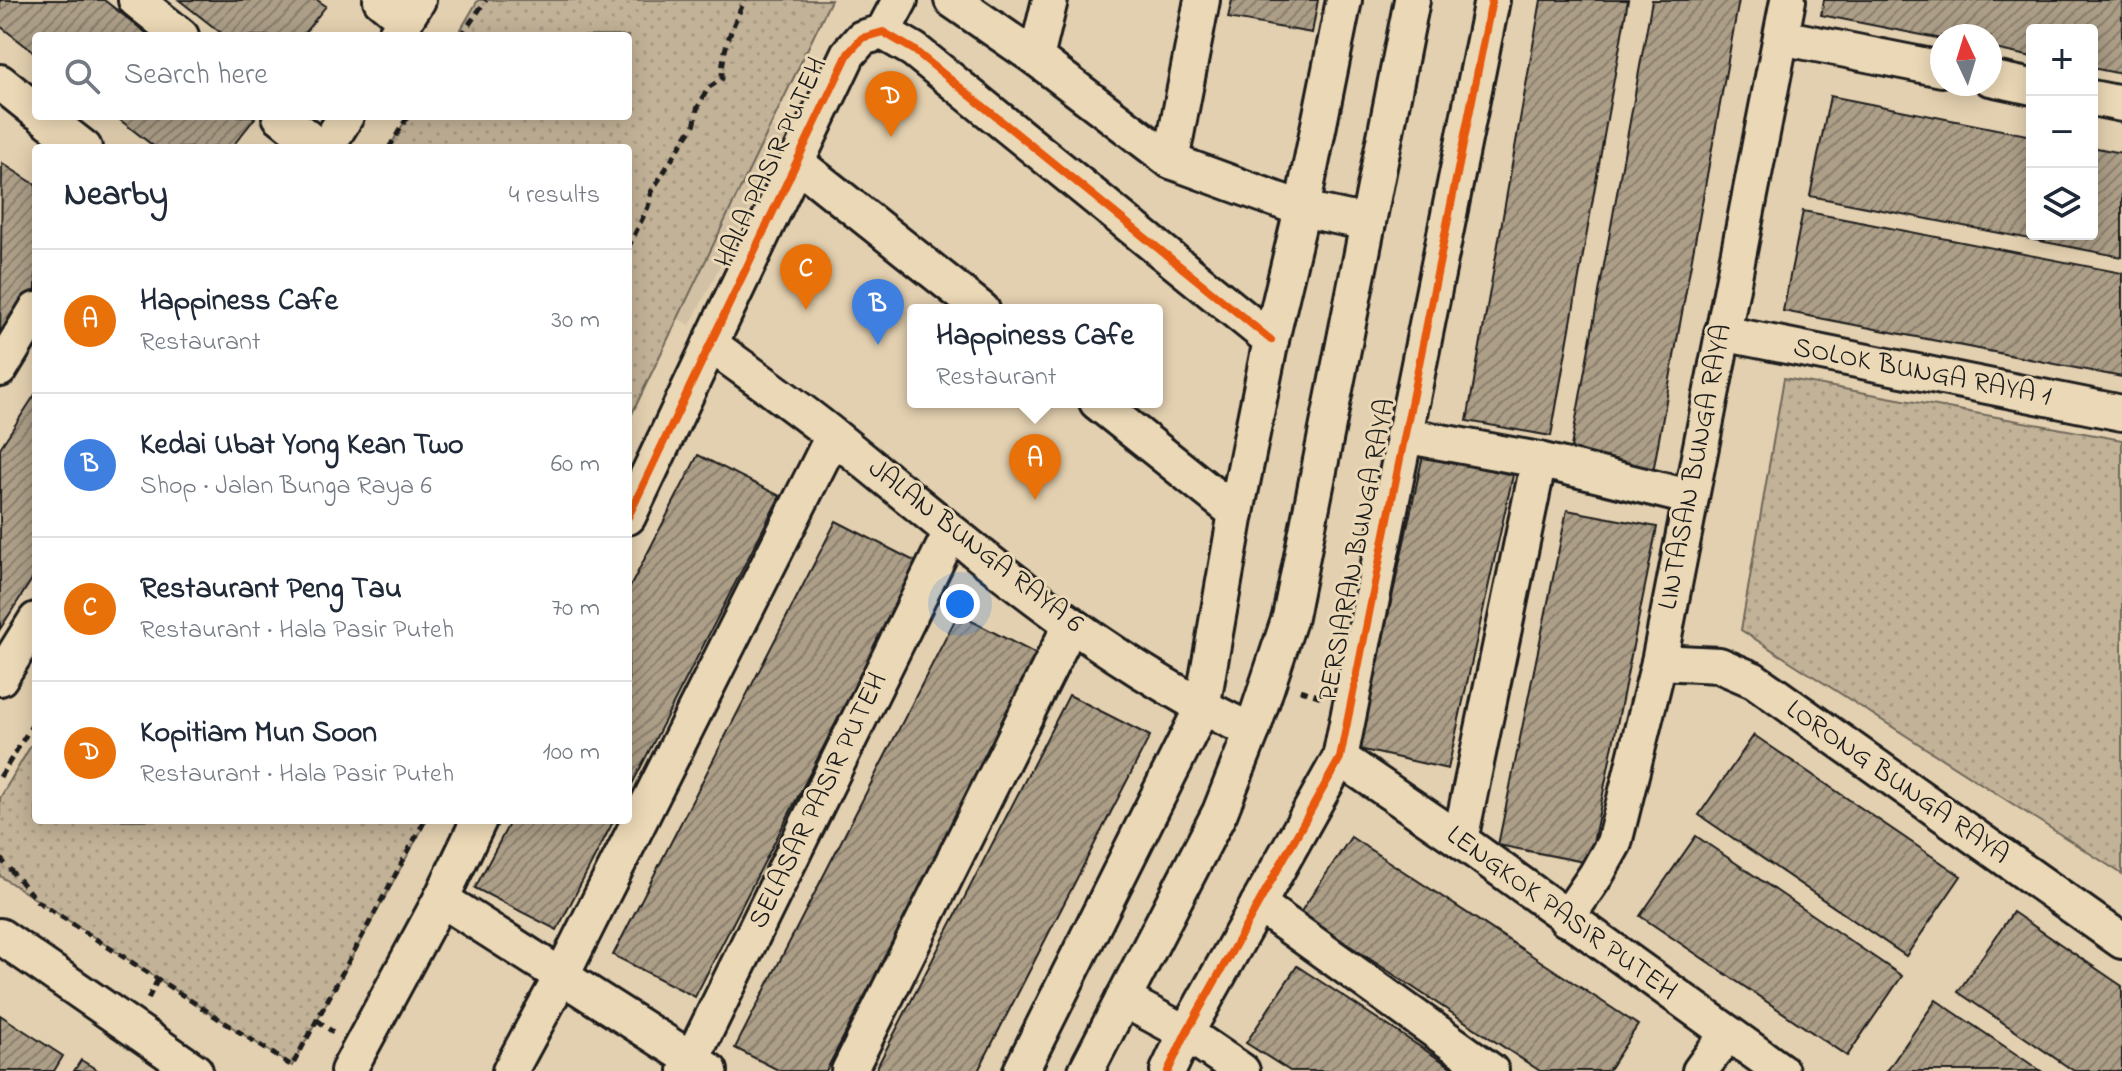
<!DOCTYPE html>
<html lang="en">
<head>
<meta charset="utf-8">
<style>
	body { margin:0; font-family:"Indie Flower",sans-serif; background:#f6f6f7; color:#1f2937 }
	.controls { position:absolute; right:24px; top:24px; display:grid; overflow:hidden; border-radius:8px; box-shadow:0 4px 20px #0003 }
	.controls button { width:72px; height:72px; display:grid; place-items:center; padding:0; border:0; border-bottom:2px solid #e0e1e3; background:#fff; color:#1f2937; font:40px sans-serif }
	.compass { position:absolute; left:1930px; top:24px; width:72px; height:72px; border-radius:50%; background:#fff; box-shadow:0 4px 20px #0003; rotate:356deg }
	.you { position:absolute; left:960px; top:604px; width:28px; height:28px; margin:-20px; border:6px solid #fff; border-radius:50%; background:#1a73e8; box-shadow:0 0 0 12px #1a73e833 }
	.badge { display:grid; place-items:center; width:52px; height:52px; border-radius:50%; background:#1c1c1c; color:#fff; font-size:26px; font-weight:700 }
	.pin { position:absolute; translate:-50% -66px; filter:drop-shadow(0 2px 4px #0008) }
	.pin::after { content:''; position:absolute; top:42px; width:28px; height:24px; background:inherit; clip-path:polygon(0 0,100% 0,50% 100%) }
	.popup { position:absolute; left:907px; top:304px; width:256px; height:104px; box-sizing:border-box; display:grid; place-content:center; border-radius:8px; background:#fff; filter:drop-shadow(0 2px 6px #0005); font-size:26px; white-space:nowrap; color:#747a83 }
	.popup b { font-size:30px; color:#1f2937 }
	.popup::after { content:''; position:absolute; left:50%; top:100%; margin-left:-16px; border:16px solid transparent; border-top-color:#fff }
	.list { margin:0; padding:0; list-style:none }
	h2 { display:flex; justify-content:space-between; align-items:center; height:104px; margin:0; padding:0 32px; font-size:34px }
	h2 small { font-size:26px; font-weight:400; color:#747a83 }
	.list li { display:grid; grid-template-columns:52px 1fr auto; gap:24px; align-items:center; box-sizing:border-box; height:144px; padding:0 32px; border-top:2px solid #e0e1e3 }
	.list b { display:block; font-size:30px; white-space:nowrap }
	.list p { margin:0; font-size:26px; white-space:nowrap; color:#747a83 }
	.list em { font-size:26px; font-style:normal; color:#747a83 }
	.icon { flex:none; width:44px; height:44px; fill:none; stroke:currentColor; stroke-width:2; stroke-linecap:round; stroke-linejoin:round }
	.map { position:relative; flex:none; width:2122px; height:1071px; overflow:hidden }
	.search { position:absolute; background:#fff; box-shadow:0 4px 20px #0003; left:32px; top:32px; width:600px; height:88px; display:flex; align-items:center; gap:20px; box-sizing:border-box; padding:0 28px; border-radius:8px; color:#747a83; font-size:30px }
	.panel { position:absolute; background:#fff; box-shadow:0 4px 20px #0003; left:32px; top:144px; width:600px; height:680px; border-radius:8px }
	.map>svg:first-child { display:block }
	.built { fill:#d2c1a4 }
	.park { fill:url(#park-dots); stroke:#6f675a; stroke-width:2 }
	.building { fill:url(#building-hatch); stroke:#1c1c1c; stroke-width:2 }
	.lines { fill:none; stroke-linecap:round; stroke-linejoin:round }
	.minor-casing { stroke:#1c1c1c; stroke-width:40 }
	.path { stroke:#1c1c1c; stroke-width:5; stroke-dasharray:8 6; stroke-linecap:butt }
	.minor { stroke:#ebd8b6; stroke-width:34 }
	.cycleway-casing { stroke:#ebd8b6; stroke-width:13 }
	.cycleway { stroke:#e8590c; stroke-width:8 }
	.labels { text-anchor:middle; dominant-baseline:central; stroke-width:6; stroke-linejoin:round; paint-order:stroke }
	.street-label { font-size:28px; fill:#1c1c1c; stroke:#ebd8b6 }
</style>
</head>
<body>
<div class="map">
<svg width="2122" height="1071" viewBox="0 0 2122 1071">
	<defs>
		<pattern id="park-dots" width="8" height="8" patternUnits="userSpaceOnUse" patternTransform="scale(2)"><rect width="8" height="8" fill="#c2b297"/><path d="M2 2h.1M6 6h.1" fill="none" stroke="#a69882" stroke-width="1.8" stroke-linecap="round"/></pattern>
		<pattern id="building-hatch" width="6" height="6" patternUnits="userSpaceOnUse" patternTransform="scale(2)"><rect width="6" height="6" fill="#ac9e87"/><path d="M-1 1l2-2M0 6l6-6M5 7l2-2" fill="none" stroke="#8b806e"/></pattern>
	</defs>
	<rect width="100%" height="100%" fill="#e3d0b0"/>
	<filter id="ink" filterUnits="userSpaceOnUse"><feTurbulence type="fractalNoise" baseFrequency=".0125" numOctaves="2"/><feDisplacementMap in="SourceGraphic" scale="16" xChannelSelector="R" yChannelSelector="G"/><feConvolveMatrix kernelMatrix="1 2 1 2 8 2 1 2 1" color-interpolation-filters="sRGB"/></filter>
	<g filter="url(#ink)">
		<path class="built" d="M721,102L787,135L690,325L628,293V286Z"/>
		<g class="park">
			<path d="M478,0H831L628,422V148H389L408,116H628V36H457Z"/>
			<path d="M1784,378L2122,440V874L1741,630Z"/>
			<path d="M36,737V820H427L292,1066L0,876V798Z"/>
		</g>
		<g class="building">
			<path d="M0,0H104L150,36H36V54L0,26Z"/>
			<path d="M179,0H317L326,6L302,36H225Z"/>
			<path d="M1232,0H1318L1312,33L1228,18Z"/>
			<path d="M1541,0H1628L1551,436L1467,421Z"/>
			<path d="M1652,0H1739L1653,472L1569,458Z"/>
			<path d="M1824,0H2122V74L2092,68V30H2032V57L1990,48V36H1942V39L1821,15Z"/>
			<path d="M1830,96L2032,136V234H2092V147L2122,153V257L1810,196Z"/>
			<path d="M115,116H252L255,118L231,148H156Z"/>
			<path d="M2,163L36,185V290L0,345Z"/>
			<path d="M1803,211L2122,273V377L1783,311Z"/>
			<path d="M36,393V573L0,629V448Z"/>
			<path d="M698,455L780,496L628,792V591Z"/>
			<path d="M1423,455L1513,475L1448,769L1359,749Z"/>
			<path d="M1567,510L1657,527L1589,863L1498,845Z"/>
			<path d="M836,521L918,563L695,997L613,955Z"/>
			<path d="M958,614L1040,656L826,1071H780L735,1048Z"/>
			<path d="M1069,695L1150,736L978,1071H875Z"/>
			<path d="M1754,735L1961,876L1906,956L1699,815Z"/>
			<path d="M511,820H614L557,930L475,888Z"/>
			<path d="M1696,836L1902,976L1847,1056L1640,916Z"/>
			<path d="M1351,837L1638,1025L1608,1071H1540L1300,913Z"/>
			<path d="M2013,912L2122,986V1071H2074L1958,992Z"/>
			<path d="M1297,966L1457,1071H1290L1246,1043Z"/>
			<path d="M1936,1000L2041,1071H1887Z"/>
			<path d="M0,1015L63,1056L54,1071H0Z"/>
			<path d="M81,1060L99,1071H74Z"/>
		</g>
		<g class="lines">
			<defs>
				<g id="minor">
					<path d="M136,0L181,36"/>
					<path d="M381,0L405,20"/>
					<path d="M952,0L1036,58L1171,161L1302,209L1368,223"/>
					<path d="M883,32L900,0"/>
					<path d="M395,36L418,0"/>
					<path d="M1781,37L1942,69"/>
					<path d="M1036,58L1050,0"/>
					<path d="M1990,78L2032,87"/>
					<path d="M0,82L36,111"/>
					<path d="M2092,98L2122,104"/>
					<path d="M43,116L84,148"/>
					<path d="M280,116L320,148"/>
					<path d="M326,148L346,116"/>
					<path d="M1171,161L1202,0"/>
					<path d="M797,163L982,310"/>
					<path d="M1722,333L2122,413"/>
					<path d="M710,344C752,375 795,405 836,438C968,544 1097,660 1252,731"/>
					<path d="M0,369L36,310"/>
					<path d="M1097,402L1236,513"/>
					<path d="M1403,435L1539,460L1689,497"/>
					<path d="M628,517L848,54L862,38L883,32L914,50L1271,340"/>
					<path d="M1659,662L1719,665L1754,680L2122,941"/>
					<path d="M0,678L36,620"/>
					<path d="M1340,758L1460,840L1781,1071"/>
					<path d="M1460,840L1539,460"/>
					<path d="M441,899L710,1071"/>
					<path d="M1258,904L1491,1071"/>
					<path d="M1566,919L1596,875L1614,843L1659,662L1788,0"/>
					<path d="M0,936L195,1071"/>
					<path d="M1123,999L1186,1033L1242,1071"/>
					<path d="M348,1071L441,899L479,820"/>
					<path d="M510,1071L561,977L833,436"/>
					<path d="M686,1071L951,532"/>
					<path d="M849,1071L1071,624"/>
					<path d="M1021,1071L1202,708L1236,513L1271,340L1302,209L1344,0"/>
					<path d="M1086,1071L1220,812L1252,731L1290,617L1412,0"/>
					<path d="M1168,1071L1186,1033L1340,758L1492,0"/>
					<path d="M1700,1071L1727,1034"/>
				</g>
			</defs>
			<use href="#minor" class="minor-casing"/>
			<g class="path">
				<path d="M461,36L486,0"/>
				<path d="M389,148L408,116"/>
				<path d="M628,248L648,207L651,192L695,123L697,109L708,88L722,79C722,48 732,27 745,0"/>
				<path d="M1300,690L1321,697"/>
				<path d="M0,777L36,719"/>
				<path d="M0,858L37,901L292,1066L425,820"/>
				<path d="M148,999L158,979"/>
				<path d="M317,1020L333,1032"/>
			</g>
			<use href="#minor" class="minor"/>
			<defs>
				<g id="cycleway">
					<path d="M628,517L848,54L862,38L883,32L914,50L1271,340"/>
					<path d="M1168,1071L1186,1033L1340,758L1492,0"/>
				</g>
			</defs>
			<use href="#cycleway" class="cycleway-casing"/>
			<use href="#cycleway" class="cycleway"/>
		</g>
	</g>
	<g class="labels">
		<g class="street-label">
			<text transform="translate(772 163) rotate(-65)">HALA PASIR PUTEH</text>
			<text transform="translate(1922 373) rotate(11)">SOLOK BUNGA RAYA 1</text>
			<text transform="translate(1696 467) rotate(-79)">LINTASAN BUNGA RAYA</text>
			<text transform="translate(975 547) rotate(38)">JALAN BUNGA RAYA 6</text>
			<text transform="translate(1358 550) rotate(-79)">PERSIARAN BUNGA RAYA</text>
			<text transform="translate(1897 783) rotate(35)">LORONG BUNGA RAYA</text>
			<text transform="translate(819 801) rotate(-64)">SELASAR PASIR PUTEH</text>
			<text transform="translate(1561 914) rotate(36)">LENGKOK PASIR PUTEH</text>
		</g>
	</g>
</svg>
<div class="controls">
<button>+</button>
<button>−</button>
<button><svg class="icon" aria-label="layers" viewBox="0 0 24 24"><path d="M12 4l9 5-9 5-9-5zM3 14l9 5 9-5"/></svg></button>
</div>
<svg class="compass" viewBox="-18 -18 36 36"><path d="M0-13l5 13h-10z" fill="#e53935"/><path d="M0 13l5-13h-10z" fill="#747a83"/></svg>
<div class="you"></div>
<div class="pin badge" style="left:1035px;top:500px;background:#e8710a">A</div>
<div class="popup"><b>Happiness Cafe</b>Restaurant</div>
<div class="pin badge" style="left:878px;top:345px;background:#3f7fe0">B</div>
<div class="pin badge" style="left:806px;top:310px;background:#e8710a">C</div>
<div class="pin badge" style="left:891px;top:137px;background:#e8710a">D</div>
<div class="search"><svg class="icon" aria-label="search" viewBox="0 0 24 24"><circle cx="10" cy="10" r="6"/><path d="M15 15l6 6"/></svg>Search here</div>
<section class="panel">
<h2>Nearby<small>4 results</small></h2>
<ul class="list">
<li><span class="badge" style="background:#e8710a">A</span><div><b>Happiness Cafe</b><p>Restaurant</p></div><em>30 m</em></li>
<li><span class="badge" style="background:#3f7fe0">B</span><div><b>Kedai Ubat Yong Kean Two</b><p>Shop · Jalan Bunga Raya 6</p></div><em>60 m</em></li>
<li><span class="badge" style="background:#e8710a">C</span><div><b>Restaurant Peng Tau</b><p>Restaurant · Hala Pasir Puteh</p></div><em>70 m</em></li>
<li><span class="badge" style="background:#e8710a">D</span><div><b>Kopitiam Mun Soon</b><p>Restaurant · Hala Pasir Puteh</p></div><em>100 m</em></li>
</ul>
</section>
</div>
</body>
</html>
